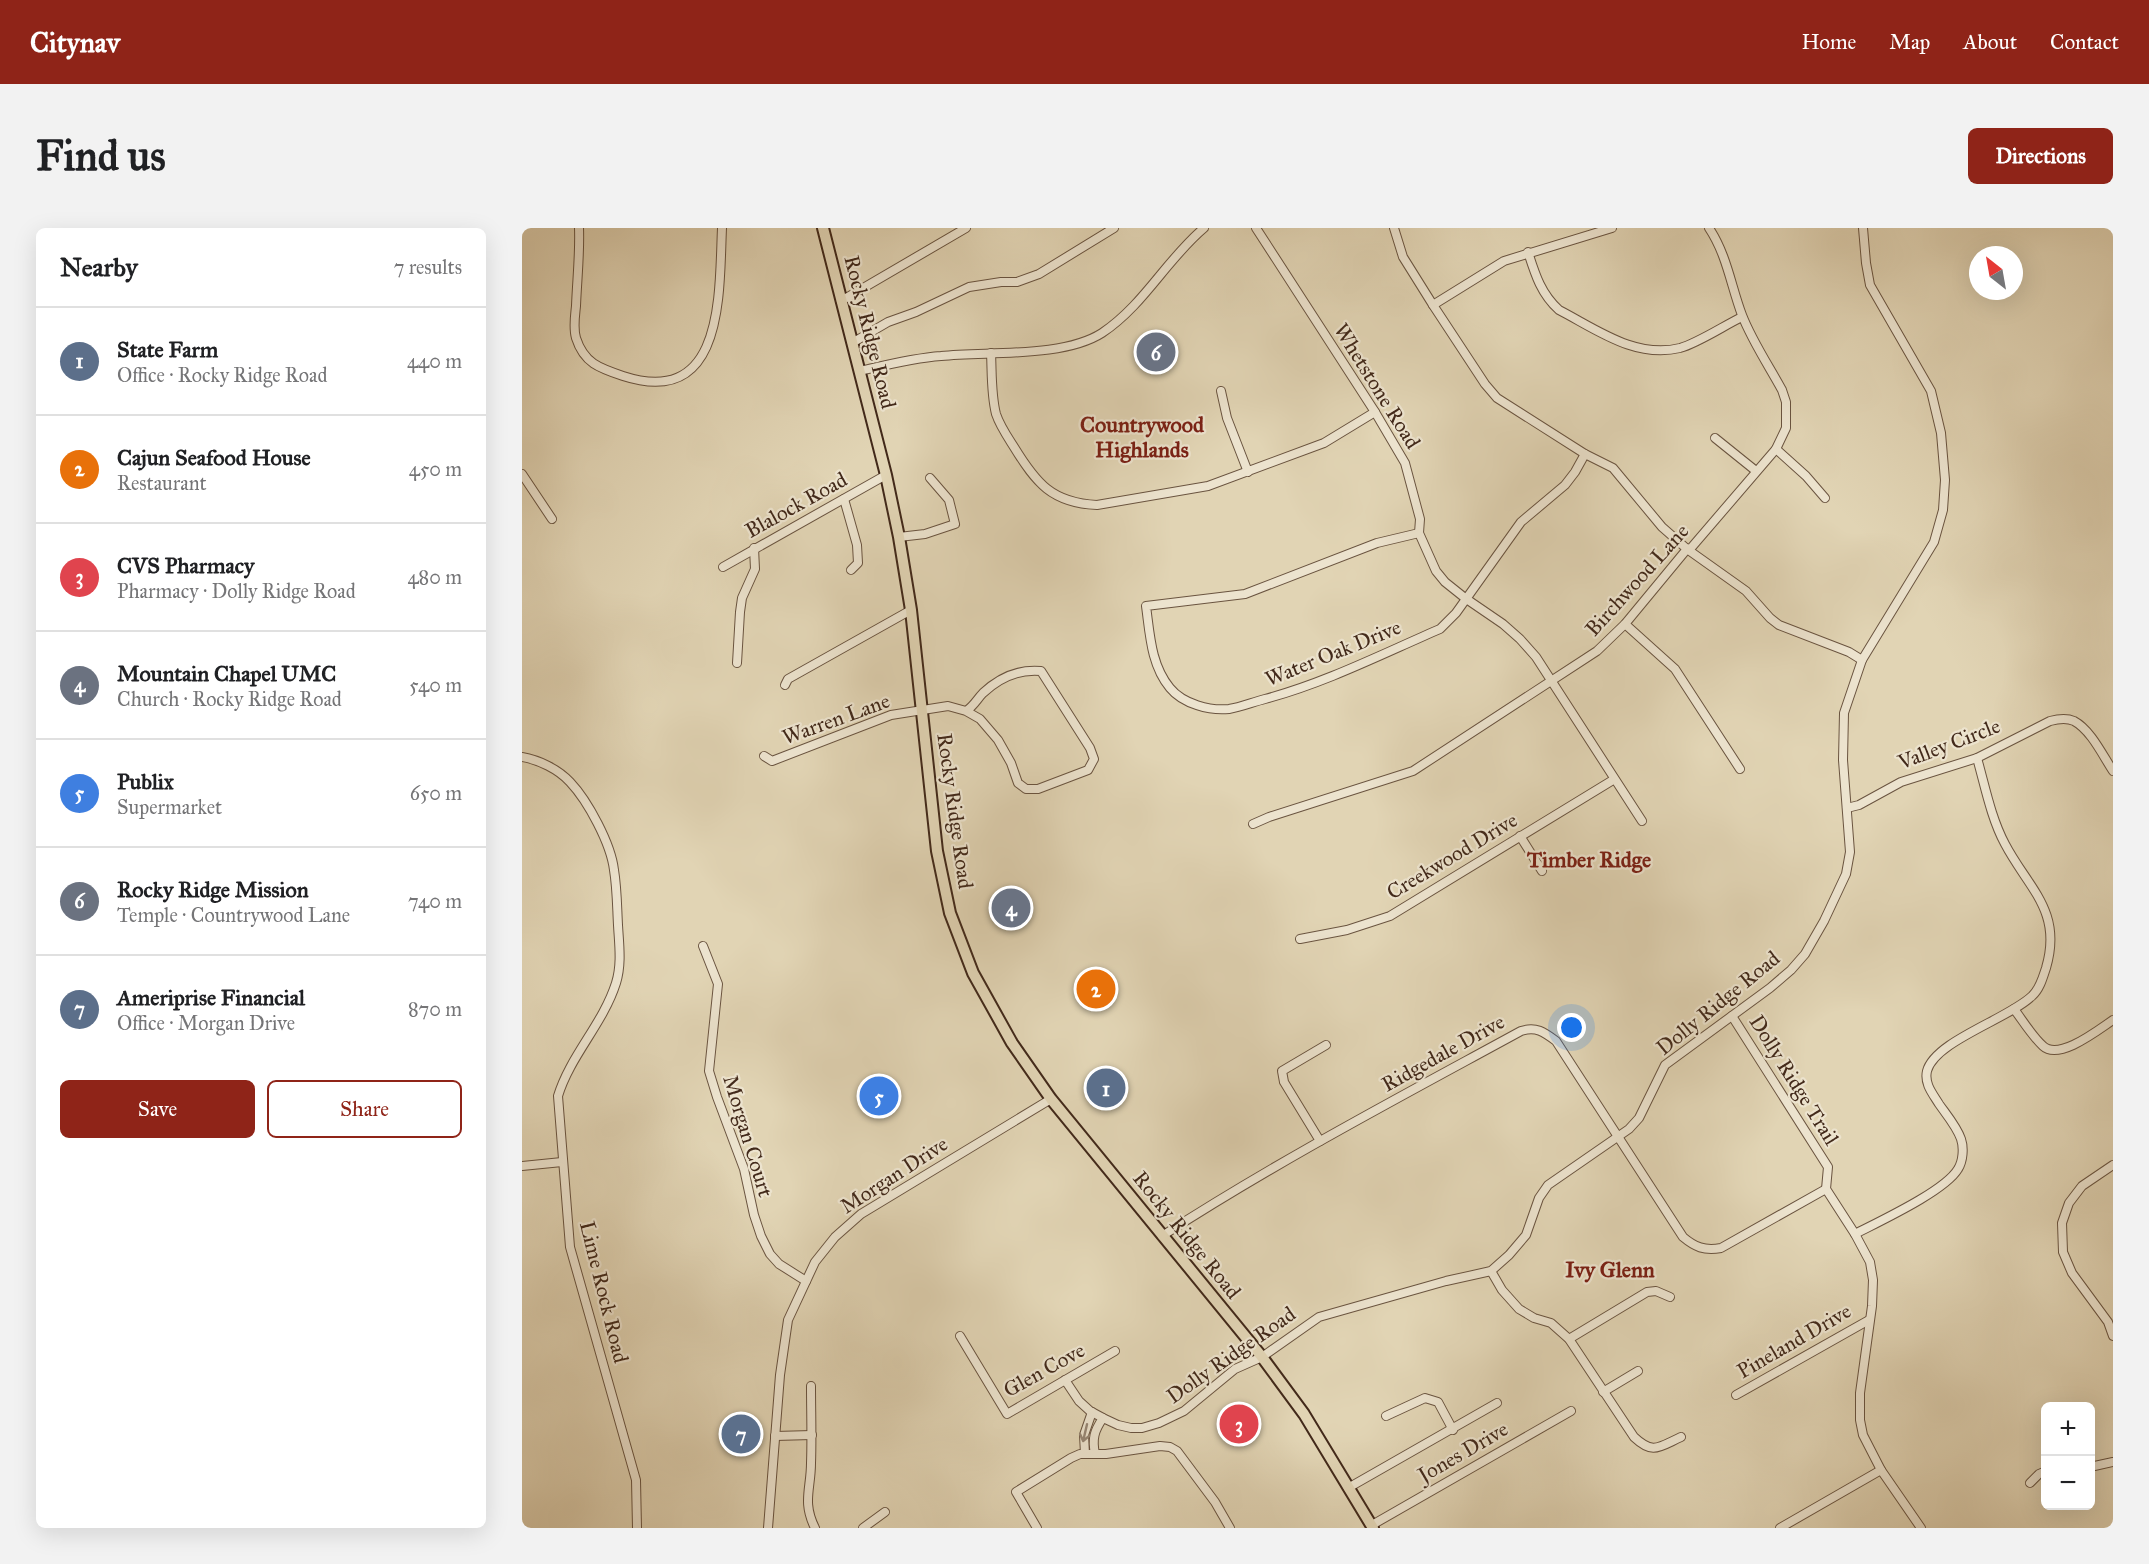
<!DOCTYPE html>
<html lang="en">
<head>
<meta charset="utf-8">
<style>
	body { margin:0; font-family:"IM FELL Great Primer",serif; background:#f2f2f2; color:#202124 }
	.controls { position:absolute; right:18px; bottom:18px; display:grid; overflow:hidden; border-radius:9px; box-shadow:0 6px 24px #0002 }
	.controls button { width:54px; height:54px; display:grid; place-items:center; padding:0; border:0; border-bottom:2px solid #e0e0e0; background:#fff; color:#202124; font:30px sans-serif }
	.compass { position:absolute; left:1447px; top:18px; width:54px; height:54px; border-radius:50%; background:#fff; box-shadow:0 6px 24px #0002; rotate:329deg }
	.you { position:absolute; left:1050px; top:800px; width:21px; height:21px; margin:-15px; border:4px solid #fff; border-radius:50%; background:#1a73e8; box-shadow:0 0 0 9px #1a73e833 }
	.badge { display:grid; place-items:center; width:39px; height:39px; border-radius:50%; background:#8f2418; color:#fff; font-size:20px; font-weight:700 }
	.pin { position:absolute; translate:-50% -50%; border:3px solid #fff; box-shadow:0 2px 6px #0006 }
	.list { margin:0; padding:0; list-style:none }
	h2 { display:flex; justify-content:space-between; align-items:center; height:78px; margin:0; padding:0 24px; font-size:26px }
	h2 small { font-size:20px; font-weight:400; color:#757577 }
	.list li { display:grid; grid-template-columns:39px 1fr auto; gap:18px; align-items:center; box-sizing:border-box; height:108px; padding:0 24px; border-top:2px solid #e0e0e0 }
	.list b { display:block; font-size:22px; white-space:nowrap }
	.list p { margin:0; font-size:20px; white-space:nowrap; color:#757577 }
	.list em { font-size:20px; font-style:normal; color:#757577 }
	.actions { display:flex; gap:12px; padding:18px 24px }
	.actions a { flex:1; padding:14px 0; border:2px solid #8f2418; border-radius:9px; text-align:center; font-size:21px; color:#8f2418 }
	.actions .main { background:#8f2418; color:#fff }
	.map { position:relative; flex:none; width:1591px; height:1300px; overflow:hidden; border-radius:9px }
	header { display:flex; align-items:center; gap:36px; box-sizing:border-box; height:84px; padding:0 30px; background:#8f2418; color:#fff }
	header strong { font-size:28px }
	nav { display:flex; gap:33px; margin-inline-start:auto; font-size:21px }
	.intro { display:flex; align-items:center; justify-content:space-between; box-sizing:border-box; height:144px; padding:0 36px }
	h1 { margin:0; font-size:42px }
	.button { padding:15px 27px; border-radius:9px; background:#8f2418; color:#fff; font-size:21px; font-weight:700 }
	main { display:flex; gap:36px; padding:0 36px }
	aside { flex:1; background:#fff; border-radius:9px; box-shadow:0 6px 24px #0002 }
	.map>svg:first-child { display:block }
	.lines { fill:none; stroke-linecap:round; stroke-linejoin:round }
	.minor-casing { stroke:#6a5440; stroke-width:10 }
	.major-casing { stroke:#42291a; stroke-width:14 }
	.minor { stroke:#ece3ce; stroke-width:8 }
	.major { stroke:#e1d4b4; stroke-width:10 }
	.oneway { stroke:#978674 }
	.labels { text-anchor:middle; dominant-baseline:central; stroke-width:4.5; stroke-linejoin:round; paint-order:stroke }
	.street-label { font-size:21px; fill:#42291a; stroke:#ece3ce }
	.neighbourhood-label { font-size:22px; font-weight:bold; fill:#7a1f14; stroke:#ece3ce }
</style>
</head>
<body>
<header>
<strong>Citynav</strong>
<nav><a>Home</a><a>Map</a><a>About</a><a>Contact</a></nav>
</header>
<div class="intro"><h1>Find us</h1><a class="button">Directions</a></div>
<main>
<aside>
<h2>Nearby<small>7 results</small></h2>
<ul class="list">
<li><span class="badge" style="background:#5c6f8a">1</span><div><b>State Farm</b><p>Office · Rocky Ridge Road</p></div><em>440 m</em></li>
<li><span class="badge" style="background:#e8710a">2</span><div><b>Cajun Seafood House</b><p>Restaurant</p></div><em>450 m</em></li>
<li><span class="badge" style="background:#e0444e">3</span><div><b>CVS Pharmacy</b><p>Pharmacy · Dolly Ridge Road</p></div><em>480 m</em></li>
<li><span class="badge" style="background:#6b7280">4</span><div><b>Mountain Chapel UMC</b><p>Church · Rocky Ridge Road</p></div><em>540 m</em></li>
<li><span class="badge" style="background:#3f7fe0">5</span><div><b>Publix</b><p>Supermarket</p></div><em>650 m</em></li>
<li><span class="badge" style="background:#6b7280">6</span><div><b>Rocky Ridge Mission</b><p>Temple · Countrywood Lane</p></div><em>740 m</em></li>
<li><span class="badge" style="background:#5c6f8a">7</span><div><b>Ameriprise Financial</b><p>Office · Morgan Drive</p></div><em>870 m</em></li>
</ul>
<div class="actions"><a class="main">Save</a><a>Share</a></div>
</aside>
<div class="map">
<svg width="1591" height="1300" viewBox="0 0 1591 1300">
	<rect width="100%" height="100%" fill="#e1d4b4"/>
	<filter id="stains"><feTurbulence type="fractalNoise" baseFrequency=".00333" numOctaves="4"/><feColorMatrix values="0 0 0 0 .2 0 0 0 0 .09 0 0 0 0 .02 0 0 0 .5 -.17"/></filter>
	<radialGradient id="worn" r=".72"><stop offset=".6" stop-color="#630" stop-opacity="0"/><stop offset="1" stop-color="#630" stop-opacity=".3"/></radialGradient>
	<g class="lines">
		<defs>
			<g id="minor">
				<path d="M57,0C58,26 55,52 54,78C53,88 51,100 54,110C62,135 77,140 101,148C203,181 197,65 200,0"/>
				<path d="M734,0L853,184L883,235L898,291L897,305L914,343L923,354L943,370L981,396L998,411L1014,429L1120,593"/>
				<path d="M872,0L881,29L911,77L963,156L975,170L1063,226L1091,240L1140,299L1165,321L1224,363L1248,390L1257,397L1327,424L1340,432"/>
				<path d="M1006,24C1013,46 1019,66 1037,82C1074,101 1113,131 1158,120C1176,115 1203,97 1220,89"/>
				<path d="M319,73L444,0"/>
				<path d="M911,77L982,33L1090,0"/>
				<path d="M330,115L366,94L394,84L447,59L479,54H495L517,46L592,0"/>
				<path d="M469,125C470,145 469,166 474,186C478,198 485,208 492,219C514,255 530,275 575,277L686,258L802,215L853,184"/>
				<path d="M338,143C364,137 391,130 419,128C466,123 541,130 580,105C622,77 644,32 682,0"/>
				<path d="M699,163L705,190L726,244"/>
				<path d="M1193,210L1234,243"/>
				<path d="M1254,221L1284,248L1303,270"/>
				<path d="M0,246L30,291"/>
				<path d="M322,271L335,317L336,335L329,342"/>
				<path d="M897,305L855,315L723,366L624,378C628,407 629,437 648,460C661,476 688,483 707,481C719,479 731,474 743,471C803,455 860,426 918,401L934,385L999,294L1043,257L1053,244L1063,226"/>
				<path d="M377,309L403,306L433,296L427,272L408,250"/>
				<path d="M201,339L364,247"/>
				<path d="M1103,396L1153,441L1218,541"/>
				<path d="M215,435L218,384L220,370L233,341L232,320"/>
				<path d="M263,457L266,451L389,382"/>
				<path d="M242,528L250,533L369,487L426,478L444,483C452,478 455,471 461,465C477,450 497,441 519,443L568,520L572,531L566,542L516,561H504L496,555L489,535L476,512L458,491L444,483"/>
				<path d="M0,529C17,532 36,541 48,554C66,573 89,616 92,642C95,660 95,679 96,697C97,716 100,736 94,755C81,796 48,828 36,868L48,1019L114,1252L115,1300"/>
				<path d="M1325,580L1337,577L1379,554L1455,530L1528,493C1536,491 1545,490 1552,493C1569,502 1581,528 1591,543"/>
				<path d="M731,596L747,589L891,543L1075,423L1103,396L1165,321L1169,320L1254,221L1264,200V174L1260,162C1247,138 1230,113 1220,87C1209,58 1205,27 1187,0"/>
				<path d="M998,608L1020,643"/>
				<path d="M778,711L825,702L868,688L1091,552"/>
				<path d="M181,718L196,756L187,843L195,869L222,941L232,987L239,1008L248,1026L257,1036L284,1053"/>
				<path d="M1492,781C1501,793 1510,808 1521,818C1537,833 1576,802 1591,792"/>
				<path d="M1210,788L1306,939L1304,961L1333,1006L1348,1034L1351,1052L1350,1078L1338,1165V1192L1341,1207L1359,1242L1399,1300"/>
				<path d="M798,913L762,854L760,843L804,817"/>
				<path d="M1591,937L1560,958L1547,975L1540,995L1541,1024L1550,1045L1586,1094L1591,1108"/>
				<path d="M0,938L40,934"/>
				<path d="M1333,1006C1358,993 1423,963 1436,941C1441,933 1442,920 1439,911C1435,899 1424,886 1417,876C1411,866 1402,856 1405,843C1413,813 1486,791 1510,768C1518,761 1521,749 1524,740C1541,683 1506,660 1483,616C1469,590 1463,558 1455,530"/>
				<path d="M640,1008C756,933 878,869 999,803C1014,798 1022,804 1034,813L1161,1009C1173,1019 1182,1023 1199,1020L1304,961"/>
				<path d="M969,1043L980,1062L997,1081L1012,1090L1029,1095L1047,1111L1112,1209C1131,1227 1137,1219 1159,1209"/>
				<path d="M438,1108L485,1186L593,1123"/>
				<path d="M1047,1111L1125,1064L1134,1063L1148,1069"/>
				<path d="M543,1152L557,1173L568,1183L581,1190L596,1197L609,1200H620L637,1195L662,1183L713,1141L740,1129L797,1089L924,1053L969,1043L987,1027L1004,1007L1017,970L1026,957L1107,901L1117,890L1143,837L1248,760L1269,742L1283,726L1302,693L1324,646L1328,624L1321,532L1322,485L1340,432L1412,314L1421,282L1423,252L1419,205L1409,163L1348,57L1344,35L1341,0"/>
				<path d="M289,1158C289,1184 290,1209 289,1235C289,1261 280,1274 293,1300"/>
				<path d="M1081,1164L1116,1143"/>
				<path d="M1214,1167L1347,1092"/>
				<path d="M864,1188L903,1170L916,1174L931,1202"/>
				<path d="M253,1208L290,1207"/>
				<path d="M563,1226L562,1207L570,1184"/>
				<path d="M573,1226C570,1211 572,1203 581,1190"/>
				<path d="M1568,1239L1591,1234"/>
				<path d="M1508,1255L1517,1246L1524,1243"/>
				<path d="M826,1260L975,1175"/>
				<path d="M850,1297L1049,1183"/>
				<path d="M246,1300L258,1147L266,1092L293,1034L313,1009L339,986L529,871"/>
				<path d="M341,1300L363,1284"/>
				<path d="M515,1300L494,1264L549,1230L558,1226H584L638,1218L648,1219L655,1223L693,1274L708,1300"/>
				<path d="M1258,1300L1359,1242"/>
			</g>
			<path id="major" d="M301,0L364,247L377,309L389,382L415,623L428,685L451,745L490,815L529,871L740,1129L782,1186L851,1300"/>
		</defs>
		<use href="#minor" class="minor-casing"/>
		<use href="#major" class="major-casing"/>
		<use href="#minor" class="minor"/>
		<use href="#major" class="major"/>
	</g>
	<defs><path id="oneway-shaft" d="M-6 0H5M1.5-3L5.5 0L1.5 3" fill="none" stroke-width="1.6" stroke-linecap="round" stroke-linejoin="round" transform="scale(1.5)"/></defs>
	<use class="oneway" href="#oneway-shaft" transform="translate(563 1205) rotate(103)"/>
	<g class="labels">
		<g class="street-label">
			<text transform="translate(348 104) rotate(76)">Rocky Ridge Road</text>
			<text transform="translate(855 158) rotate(58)">Whetstone Road</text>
			<text transform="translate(274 277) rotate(-29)">Blalock Road</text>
			<text transform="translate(1115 352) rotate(-48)">Birchwood Lane</text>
			<text transform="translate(811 425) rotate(-22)">Water Oak Drive</text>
			<text transform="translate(314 491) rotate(-20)">Warren Lane</text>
			<text transform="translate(1427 516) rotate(-21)">Valley Circle</text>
			<text transform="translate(433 583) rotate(82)">Rocky Ridge Road</text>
			<text transform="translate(930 628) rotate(-31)">Creekwood Drive</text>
			<text transform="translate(1196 775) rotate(-39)">Dolly Ridge Road</text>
			<text transform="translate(921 825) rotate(-29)">Ridgedale Drive</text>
			<text transform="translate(1272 852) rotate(58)">Dolly Ridge Trail</text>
			<text transform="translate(226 908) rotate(73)">Morgan Court</text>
			<text transform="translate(372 947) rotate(-33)">Morgan Drive</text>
			<text transform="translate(665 1007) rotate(51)">Rocky Ridge Road</text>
			<text transform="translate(82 1064) rotate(76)">Lime Rock Road</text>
			<text transform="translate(1272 1113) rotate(-30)">Pineland Drive</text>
			<text transform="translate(709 1127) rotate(-35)">Dolly Ridge Road</text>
			<text transform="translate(522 1142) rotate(-29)">Glen Cove</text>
			<text transform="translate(941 1224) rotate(-30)">Jones Drive</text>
		</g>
		<g class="neighbourhood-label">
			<text x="620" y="196">Countrywood<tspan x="620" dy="25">Highlands</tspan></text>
			<text x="1067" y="631">Timber Ridge</text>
			<text x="1088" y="1041">Ivy Glenn</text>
		</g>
	</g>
	<rect width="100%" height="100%" filter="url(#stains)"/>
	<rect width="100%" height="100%" fill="url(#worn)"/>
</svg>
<div class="controls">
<button>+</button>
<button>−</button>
</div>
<svg class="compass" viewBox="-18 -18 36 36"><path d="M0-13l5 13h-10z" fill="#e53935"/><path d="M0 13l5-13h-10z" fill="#757577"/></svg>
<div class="you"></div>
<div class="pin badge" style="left:584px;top:860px;background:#5c6f8a">1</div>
<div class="pin badge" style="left:574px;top:761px;background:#e8710a">2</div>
<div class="pin badge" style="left:717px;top:1196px;background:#e0444e">3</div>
<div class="pin badge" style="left:489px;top:680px;background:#6b7280">4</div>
<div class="pin badge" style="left:357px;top:868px;background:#3f7fe0">5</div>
<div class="pin badge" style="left:634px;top:124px;background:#6b7280">6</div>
<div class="pin badge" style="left:219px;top:1206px;background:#5c6f8a">7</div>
</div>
</main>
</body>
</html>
